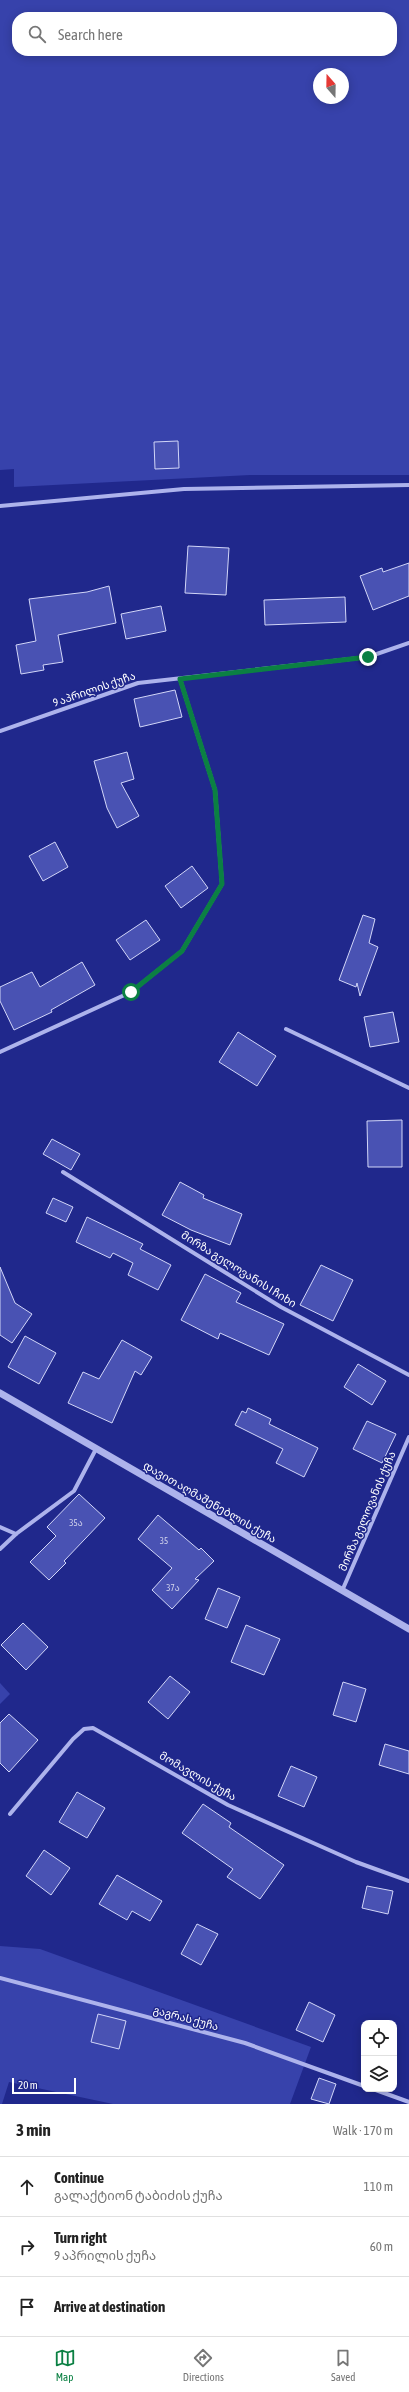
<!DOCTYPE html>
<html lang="en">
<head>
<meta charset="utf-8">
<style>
	body { margin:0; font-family:"Asap Condensed","Noto Sans Georgian",sans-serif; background:#f6f6f6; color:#222 }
	.controls { position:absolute; right:12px; bottom:12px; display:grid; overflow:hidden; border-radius:8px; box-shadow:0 2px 10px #0003 }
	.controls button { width:36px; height:36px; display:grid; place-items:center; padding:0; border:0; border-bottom:1px solid #e0e0e0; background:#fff; color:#222; font:20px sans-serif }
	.compass { position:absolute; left:313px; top:68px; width:36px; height:36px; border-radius:50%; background:#fff; box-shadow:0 2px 10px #0003; rotate:340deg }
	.scale { position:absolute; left:12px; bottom:10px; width:64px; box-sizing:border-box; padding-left:4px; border:2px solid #fff; border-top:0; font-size:11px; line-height:14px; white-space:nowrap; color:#fff; -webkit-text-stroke:3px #20288c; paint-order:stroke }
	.stop { position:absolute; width:12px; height:12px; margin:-9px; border:3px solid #0b8043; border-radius:50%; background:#fff }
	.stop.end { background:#0b8043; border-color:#fff; box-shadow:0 1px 4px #0008 }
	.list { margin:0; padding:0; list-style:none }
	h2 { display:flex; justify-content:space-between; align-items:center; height:52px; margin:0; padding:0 16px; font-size:17px }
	h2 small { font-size:13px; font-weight:400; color:#767676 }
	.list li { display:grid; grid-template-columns:26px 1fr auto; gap:12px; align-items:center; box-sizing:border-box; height:60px; padding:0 16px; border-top:1px solid #e0e0e0 }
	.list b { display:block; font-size:15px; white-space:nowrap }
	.list p { margin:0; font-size:13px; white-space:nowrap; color:#767676 }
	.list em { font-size:13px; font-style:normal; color:#767676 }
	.icon { flex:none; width:22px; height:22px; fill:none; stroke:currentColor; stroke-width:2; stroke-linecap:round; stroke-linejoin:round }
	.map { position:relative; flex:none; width:409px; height:2104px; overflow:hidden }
	.search { position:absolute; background:#fff; box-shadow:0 2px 10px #0003; left:12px; right:12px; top:12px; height:44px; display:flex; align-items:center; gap:10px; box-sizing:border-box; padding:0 14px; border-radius:16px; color:#767676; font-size:15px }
	.sheet { height:232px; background:#fff }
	nav { display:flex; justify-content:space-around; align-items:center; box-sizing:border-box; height:56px; border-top:1px solid #e0e0e0; background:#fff; font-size:11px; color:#767676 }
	nav a { display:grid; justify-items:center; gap:2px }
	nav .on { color:#0b8043 }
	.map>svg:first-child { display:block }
	.green { fill:#3742ab; fill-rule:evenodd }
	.building { fill:#4952b3; stroke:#d2d6f8 }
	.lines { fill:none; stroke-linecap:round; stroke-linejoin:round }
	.minor { stroke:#adb3ec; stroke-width:4 }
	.tertiary { stroke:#adb3ec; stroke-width:7 }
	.route { stroke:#0b8043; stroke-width:5 }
	.labels { text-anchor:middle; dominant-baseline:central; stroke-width:3; stroke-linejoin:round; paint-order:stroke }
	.number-label { font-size:9px; fill:#d2d4ec }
	.street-label { font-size:11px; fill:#fff; stroke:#20288c }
</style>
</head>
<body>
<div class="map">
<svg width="409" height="2104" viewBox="0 0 409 2104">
	<rect width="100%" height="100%" fill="#20288c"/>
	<g class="green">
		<path d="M0,0H409V475H250L14,487V469L0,470ZM17,17H392V51H17ZM319,74H343V98H319Z"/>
		<path d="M0,1683L10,1694L0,1704Z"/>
		<path d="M0,1946L40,1949L311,2047L290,2104H113L9,2082L2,2104H0Z"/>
	</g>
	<g class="building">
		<path d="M178,441L179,468L155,469L154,442Z"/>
		<path d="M188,546L229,548L226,595L185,593Z"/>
		<path d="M409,563V596L373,610L360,576L382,568L383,572Z"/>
		<path d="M109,586L116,623L58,635L63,662L43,665L44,670L21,674L16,645L36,641L29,599L87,592Z"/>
		<path d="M345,597L346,622L265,625L264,600Z"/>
		<path d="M161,606L166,631L126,639L121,614Z"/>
		<path d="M175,690L182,717L140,727L134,699Z"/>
		<path d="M127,752L134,779L121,783L139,816L117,828L107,808L94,761Z"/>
		<path d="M55,842L68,867L43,881L29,856Z"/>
		<path d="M192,866L208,888L181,908L165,886Z"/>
		<path d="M363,915L375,919L369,943L378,947L360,996L357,983L356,987L339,980Z"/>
		<path d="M146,920L160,940L130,960L116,940Z"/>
		<path d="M82,962L95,985L51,1010L52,1012L14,1030L0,1001V987L32,972L40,987Z"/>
		<path d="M393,1012L399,1042L370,1047L364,1017Z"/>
		<path d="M238,1032L276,1056L257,1086L219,1062Z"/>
		<path d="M402,1120V1167H368L367,1121Z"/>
		<path d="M52,1139L80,1154L71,1170L43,1154Z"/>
		<path d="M180,1182L204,1195L203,1198L242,1214L230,1245L191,1230L162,1215Z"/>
		<path d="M53,1198L73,1207L66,1222L46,1213Z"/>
		<path d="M87,1217L143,1244L140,1249L171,1265L158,1290L128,1275L133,1263L113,1253L110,1258L76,1242Z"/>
		<path d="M321,1265L353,1280L333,1321L300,1305Z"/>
		<path d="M0,1267L15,1303L32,1314L12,1343L0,1335Z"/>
		<path d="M205,1274L241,1293L236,1302L284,1324L269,1355L220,1333L218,1339L181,1320Z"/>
		<path d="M25,1336L56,1353L39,1384L8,1367Z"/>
		<path d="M122,1340L152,1357L141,1375L135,1371L112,1423L68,1403L83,1372L99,1379Z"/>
		<path d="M358,1364L386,1381L372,1405L344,1387Z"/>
		<path d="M248,1408L271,1419L269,1424L318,1448L304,1477L276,1463L283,1449L235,1425L242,1411L246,1413Z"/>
		<path d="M367,1421L396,1434L382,1463L353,1449Z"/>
		<path d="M79,1494L105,1518L64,1561L66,1563L49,1580L30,1562L56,1536L47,1527Z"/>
		<path d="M158,1515L199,1550L201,1548L214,1561L195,1579L199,1580L172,1609L152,1590L172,1568L138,1539Z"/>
		<path d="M218,1588L240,1597L227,1628L205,1619Z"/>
		<path d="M23,1623L48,1647L26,1670L1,1645Z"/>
		<path d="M246,1625L280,1639L264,1675L231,1662Z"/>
		<path d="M170,1676L190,1692L168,1719L148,1702Z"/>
		<path d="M343,1682L366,1689L356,1722L333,1715Z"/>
		<path d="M9,1714L38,1740L9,1772L0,1763V1723Z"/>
		<path d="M385,1744L409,1751V1774L379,1765Z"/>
		<path d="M291,1766L317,1777L304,1807L278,1796Z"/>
		<path d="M77,1792L105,1808L87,1838L59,1822Z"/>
		<path d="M203,1804L231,1823L229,1827L284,1865L260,1899L227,1877L233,1869L182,1833Z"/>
		<path d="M44,1850L70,1868L51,1895L26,1876Z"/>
		<path d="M117,1875L162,1901L150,1921L132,1911L127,1920L99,1904Z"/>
		<path d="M367,1886L393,1891L388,1914L362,1908Z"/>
		<path d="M197,1924L218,1934L201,1965L181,1954Z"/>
		<path d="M309,2002L335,2015L323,2042L296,2030Z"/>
		<path d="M98,2014L126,2021L119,2049L91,2042Z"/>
		<path d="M319,2078L336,2084L329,2104L311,2099Z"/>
	</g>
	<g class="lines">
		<g class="minor">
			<path d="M0,506L184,489L409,485"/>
			<path d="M0,731L138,683L368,657L409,643"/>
			<path d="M286,1029L409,1088"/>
			<path d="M0,1052L131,992L182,951L222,884L215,790L180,679"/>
			<path d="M63,1172L281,1307L409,1375"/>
			<path d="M0,1527L16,1534"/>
			<path d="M0,1549L16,1534L74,1491L96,1449"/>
			<path d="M342,1591L409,1437"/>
			<path d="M10,1814L73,1739L84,1729L93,1728L228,1805L356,1862L409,1881"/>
			<path d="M0,1978L245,2043L364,2086"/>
			<path d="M373,2089L409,2102"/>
		</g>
		<path class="tertiary" d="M0,1393L409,1629"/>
	</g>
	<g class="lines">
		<path class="route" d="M131,992L182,951L222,884L215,790L180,679L368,657"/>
	</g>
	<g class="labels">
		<g class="number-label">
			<text x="76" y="1523">35ა</text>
			<text x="164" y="1541">35</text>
			<text x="173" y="1588">37ა</text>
		</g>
		<g class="street-label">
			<text transform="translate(94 689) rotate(-19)">9 აპრილის ქუჩა</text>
			<text transform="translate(239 1269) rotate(32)">მირზა გელოვანის I ჩიხი</text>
			<text transform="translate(210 1502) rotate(30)">დავით აღმაშენებლის ქუჩა</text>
			<text transform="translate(367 1511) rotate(-67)">მირზა გელოვანის ქუჩა</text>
			<text transform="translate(198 1776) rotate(30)">მომავლის ქუჩა</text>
			<text transform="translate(186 2018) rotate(15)">გაგრას ქუჩა</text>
		</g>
	</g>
</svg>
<div class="controls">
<button><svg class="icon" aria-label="locate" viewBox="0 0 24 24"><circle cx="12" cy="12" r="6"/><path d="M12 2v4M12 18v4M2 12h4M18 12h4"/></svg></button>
<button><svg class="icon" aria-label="layers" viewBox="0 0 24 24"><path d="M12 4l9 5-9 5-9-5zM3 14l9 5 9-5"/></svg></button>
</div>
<svg class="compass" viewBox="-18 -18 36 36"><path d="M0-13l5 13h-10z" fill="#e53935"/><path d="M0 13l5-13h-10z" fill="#767676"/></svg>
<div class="scale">20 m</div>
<div class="stop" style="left:131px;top:992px"></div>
<div class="stop end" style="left:368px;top:657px"></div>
<div class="search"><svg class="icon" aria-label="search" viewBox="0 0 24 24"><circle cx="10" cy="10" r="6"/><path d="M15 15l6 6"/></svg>Search here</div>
</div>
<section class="sheet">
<h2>3 min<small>Walk · 170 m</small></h2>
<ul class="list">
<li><svg class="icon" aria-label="ahead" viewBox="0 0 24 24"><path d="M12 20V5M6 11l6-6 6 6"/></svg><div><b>Continue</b><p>გალაქტიონ ტაბიძის ქუჩა</p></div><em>110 m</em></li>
<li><svg class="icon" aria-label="right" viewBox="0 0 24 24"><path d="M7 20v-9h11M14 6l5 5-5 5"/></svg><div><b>Turn right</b><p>9 აპრილის ქუჩა</p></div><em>60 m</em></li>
<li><svg class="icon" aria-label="arrive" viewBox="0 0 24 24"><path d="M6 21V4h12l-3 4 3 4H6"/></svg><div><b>Arrive at destination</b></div></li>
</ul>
</section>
<nav>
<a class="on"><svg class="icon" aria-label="map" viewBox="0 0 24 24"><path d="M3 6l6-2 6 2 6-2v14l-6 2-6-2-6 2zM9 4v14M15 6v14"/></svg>Map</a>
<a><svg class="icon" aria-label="directions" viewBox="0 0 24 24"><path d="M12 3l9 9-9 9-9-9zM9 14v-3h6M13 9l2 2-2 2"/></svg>Directions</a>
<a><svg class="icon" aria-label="saved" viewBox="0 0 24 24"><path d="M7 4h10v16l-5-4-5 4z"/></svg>Saved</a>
</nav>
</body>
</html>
